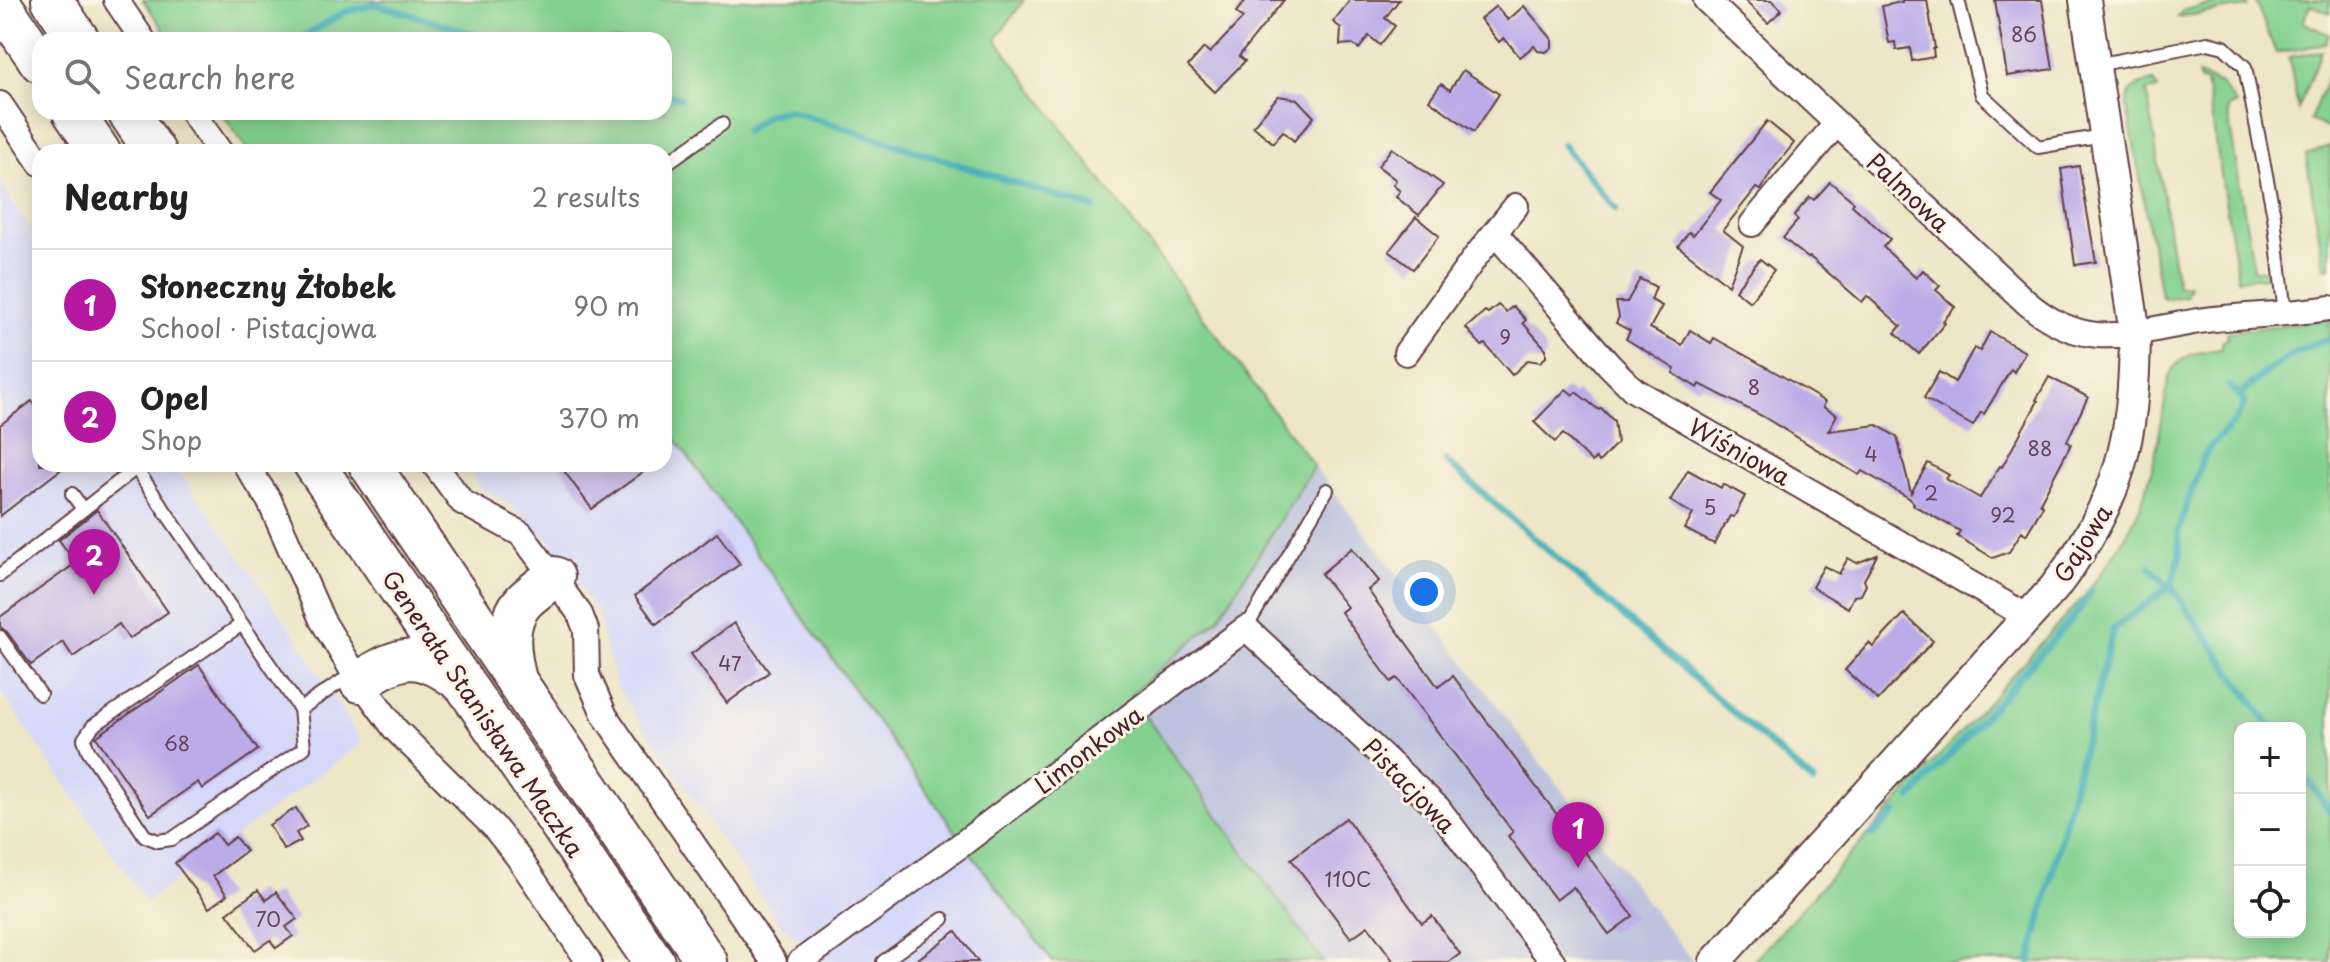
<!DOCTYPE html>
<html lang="en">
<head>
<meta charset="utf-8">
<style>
	body { margin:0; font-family:"Playpen Sans",sans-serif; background:#f6f6f6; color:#222 }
	.controls { position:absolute; right:24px; bottom:24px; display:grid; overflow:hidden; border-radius:16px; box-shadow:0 4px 20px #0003 }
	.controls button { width:72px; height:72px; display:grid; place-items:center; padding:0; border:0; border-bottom:2px solid #e0e0e0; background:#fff; color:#222; font:40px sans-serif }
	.you { position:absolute; left:1424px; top:592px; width:28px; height:28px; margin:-20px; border:6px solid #fff; border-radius:50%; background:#1a73e8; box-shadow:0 0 0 12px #1a73e833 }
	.badge { display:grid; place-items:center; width:52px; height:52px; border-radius:50%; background:#b5179e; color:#fff; font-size:26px; font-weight:700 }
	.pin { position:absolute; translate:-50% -66px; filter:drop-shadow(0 2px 4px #0008) }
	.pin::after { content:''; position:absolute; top:42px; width:28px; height:24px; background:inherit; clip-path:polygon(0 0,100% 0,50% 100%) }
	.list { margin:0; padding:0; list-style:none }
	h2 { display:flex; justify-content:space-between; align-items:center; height:104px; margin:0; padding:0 32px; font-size:34px }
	h2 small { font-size:26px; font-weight:400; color:#767676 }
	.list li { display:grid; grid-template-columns:52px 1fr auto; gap:24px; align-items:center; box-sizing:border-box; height:112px; padding:0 32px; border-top:2px solid #e0e0e0 }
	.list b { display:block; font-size:30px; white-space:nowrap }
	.list p { margin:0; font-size:26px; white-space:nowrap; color:#767676 }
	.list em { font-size:26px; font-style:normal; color:#767676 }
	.icon { flex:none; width:44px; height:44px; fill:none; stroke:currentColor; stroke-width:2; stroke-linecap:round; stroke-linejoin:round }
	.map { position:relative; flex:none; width:2330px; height:962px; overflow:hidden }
	.search { position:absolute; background:#fff; box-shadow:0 4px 20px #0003; left:32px; top:32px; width:640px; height:88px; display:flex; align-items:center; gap:20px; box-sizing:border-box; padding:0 28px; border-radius:24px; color:#767676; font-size:30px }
	.panel { position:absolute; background:#fff; box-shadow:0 4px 20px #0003; left:32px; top:144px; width:640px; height:328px; border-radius:24px }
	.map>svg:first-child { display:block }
	.built { fill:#d5d8f9 }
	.industrial { fill:#bdc3de }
	.green { fill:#83d18f; stroke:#66785d; stroke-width:2; fill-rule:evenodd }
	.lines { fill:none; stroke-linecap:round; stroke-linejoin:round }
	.stream { stroke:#3daeb6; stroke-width:7 }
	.building { fill:#bbabe8 }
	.service-casing { stroke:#623d42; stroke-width:16 }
	.minor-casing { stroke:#623d42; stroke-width:28 }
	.tertiary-casing { stroke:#623d42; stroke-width:34 }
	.trunk-casing { stroke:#623d42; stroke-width:44 }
	.service { stroke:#fff; stroke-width:12 }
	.minor { stroke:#fff; stroke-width:24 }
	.tertiary { stroke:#fff; stroke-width:30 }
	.trunk { stroke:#fff; stroke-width:40 }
	.labels { text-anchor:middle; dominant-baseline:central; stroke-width:6; stroke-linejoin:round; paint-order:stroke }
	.number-label { font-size:20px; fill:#66425a }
	.street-label { font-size:24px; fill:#4a1f2b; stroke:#fcf5e5 }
</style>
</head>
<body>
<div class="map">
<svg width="2330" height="962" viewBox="0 0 2330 962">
	<rect width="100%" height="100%" fill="#fcf5e5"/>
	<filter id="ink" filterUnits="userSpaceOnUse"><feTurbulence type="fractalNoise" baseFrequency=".0125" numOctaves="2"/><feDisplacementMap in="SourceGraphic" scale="16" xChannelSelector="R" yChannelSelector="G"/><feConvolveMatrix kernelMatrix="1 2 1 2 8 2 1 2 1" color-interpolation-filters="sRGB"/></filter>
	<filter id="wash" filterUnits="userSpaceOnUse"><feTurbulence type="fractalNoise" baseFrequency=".006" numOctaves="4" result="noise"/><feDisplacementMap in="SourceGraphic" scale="32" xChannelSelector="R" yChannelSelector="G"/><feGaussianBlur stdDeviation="1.8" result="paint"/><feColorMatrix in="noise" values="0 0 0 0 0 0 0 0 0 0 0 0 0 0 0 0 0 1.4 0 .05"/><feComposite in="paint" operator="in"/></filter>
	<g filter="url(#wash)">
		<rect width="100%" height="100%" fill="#ede5c5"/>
		<g class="built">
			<path d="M0,183L40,243V464H174L296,636L362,743L146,902L0,690Z"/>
			<path d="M664,423L972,855L1053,962H824L779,923L617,688L597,613L549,539L514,508L480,487L464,464H664Z"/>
		</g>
		<path class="industrial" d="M1314,466L1693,962H1323L1130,695L1218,619Z"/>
		<g class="green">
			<path d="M143,0H1024L996,39L1314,466L1218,619L1130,695L1323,962H1053L972,855L664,423V152H249L221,112H664V40H171Z"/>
			<path d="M2238,0H2245L2248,7L2178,17L2183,10Z"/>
			<path d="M2255,0H2330V13L2310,5L2303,22L2329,35L2325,44L2276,53Z"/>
			<path d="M2321,51L2298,109L2289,57Z"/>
			<path d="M2330,71V129L2310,120Z"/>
			<path d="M2198,75L2221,84L2236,104L2227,108L2254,270H2266L2267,277L2238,279L2206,82H2200Z"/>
			<path d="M2153,81L2158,89L2147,91L2177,286L2190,285L2186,296L2165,299L2161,295L2127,106L2130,91L2139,85Z"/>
			<path d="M2330,146V268H2324L2306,155Z"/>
			<path d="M2330,319V962H1753L2085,595C2107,565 2131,534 2143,499C2157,459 2162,417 2169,376C2180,353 2199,352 2222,349V342L2228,338L2227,332ZM2240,728H2300V932H2240Z"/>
		</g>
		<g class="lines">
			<g class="stream">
				<path d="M298,40L345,12L376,4L493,40"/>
				<path d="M664,93L680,98"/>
				<path d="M746,131L766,115L788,110L1094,208"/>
				<path d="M1563,145L1616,209"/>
				<path d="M2240,395C2266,370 2295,348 2330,339"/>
				<path d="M1446,461L1813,782"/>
				<path d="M2150,567L2176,594L2271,728"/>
				<path d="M2176,594L2172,584L2180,555L2178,531L2204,456C2216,435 2237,428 2244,403L2240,395L2229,386"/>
				<path d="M2300,769L2330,811"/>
				<path d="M1911,798L2076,614L2091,591"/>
				<path d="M1872,835L1895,813"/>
				<path d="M2030,962L2113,629L2169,587"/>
			</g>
		</g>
		<g id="blocks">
			<g class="building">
				<path d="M1246,0H1284L1239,56L1245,61L1215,92L1188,66L1204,48L1210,53L1243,18L1236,12Z"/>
				<path d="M1350,0H1399L1385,18L1395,26L1380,45L1369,36L1359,49L1352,44L1340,45L1341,28L1333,22Z"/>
				<path d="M1744,0H1772L1782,10L1768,23Z"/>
				<path d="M1902,0H1927L1935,48L1933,49L1934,57L1912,61L1910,48L1896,50L1895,42L1889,43L1882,6L1902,2Z"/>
				<path d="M1995,0H2042L2053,69L2007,76Z"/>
				<path d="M1496,6L1508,20L1524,6L1552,39V47L1546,52L1538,51L1534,46L1520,57L1504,38L1499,42L1480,19Z"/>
				<path d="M1463,70L1499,94L1474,132L1429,100L1441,84L1450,90Z"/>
				<path d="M1278,96L1297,99L1314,117L1294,141L1283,131L1273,143L1253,126Z"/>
				<path d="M1767,121L1794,143L1771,172L1761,190L1756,188L1723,230L1743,246L1728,285L1678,246L1689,232L1693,235L1721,200L1710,192Z"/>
				<path d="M1392,148L1443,185L1419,215L1396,197L1400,191L1393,185L1396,180L1378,166Z"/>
				<path d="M2079,166L2096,262L2075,265L2061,169Z"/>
				<path d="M1830,182L1854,202L1852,205L1890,239L1883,247L1916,278L1923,270L1940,286L1936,290L1955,307L1943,321L1945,323L1919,354L1895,333L1901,326L1867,296L1862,302L1810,257L1808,258L1783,238L1798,220L1794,216L1802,206L1810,197L1814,200Z"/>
				<path d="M1416,217L1439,236L1413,269L1389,251Z"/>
				<path d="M1760,259L1774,270L1750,302L1735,290Z"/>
				<path d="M1640,279L1656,287L1651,300L1662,306L1650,328L1682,345L1690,330L1711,343L1714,338L1784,377L1825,402L1823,407L1837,415L1828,431L1877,425L1897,437L1911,493L1928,463L1949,475L1946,479L1980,498L2000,466L2002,467L2038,401L2036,400L2049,377L2088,397L2067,441L2071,444L2040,503L2043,506L2035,520L2026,535L2022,531L2009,552L1993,558L1957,536L1960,531L1913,505L1914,503L1909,498L1862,471L1859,475L1762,416L1700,384L1698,388L1673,373L1675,369L1626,339L1630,331L1616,323L1619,317L1616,302H1627Z"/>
				<path d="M1498,305L1506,312L1513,306L1526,320L1523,323L1546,349V357L1540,362L1528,360L1512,375L1485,344L1482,346L1466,328L1485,311L1488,313Z"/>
				<path d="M1990,332L2025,352L2014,372L2011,369L1984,414L1981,412L1973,426L1924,398L1939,372L1955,382L1974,348L1980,351Z"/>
				<path d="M1566,389L1573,395L1576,392L1599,410L1601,408L1614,421L1617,443L1599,462L1595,458L1592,462L1563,434L1555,442L1534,422Z"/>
				<path d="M32,401L40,412V464H68L0,516V425Z"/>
				<path d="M559,464H654L592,509Z"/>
				<path d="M1688,470L1721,488L1723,484L1745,496L1734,517L1730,516L1714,544L1685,529L1693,514L1670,501Z"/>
				<path d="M97,510L168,612L129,639L119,624L73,657L63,642L31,665L7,632L0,627V617L76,563L59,540Z"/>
				<path d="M717,533L740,564L656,624L635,596Z"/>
				<path d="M1352,548L1379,581L1368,590L1438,687L1453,676L1633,916L1609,934L1573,887L1556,900L1508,836L1513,832L1397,678L1391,682L1341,612L1347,607L1321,574Z"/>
				<path d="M1877,555L1864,580L1866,585L1861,595L1854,596L1848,608L1812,587L1824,566L1839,574L1848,558L1857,563Z"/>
				<path d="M1904,614L1933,641L1878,700L1845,670L1869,643L1873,647Z"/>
				<path d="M734,623L769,672L727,703L691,654Z"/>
				<path d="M199,665L258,750L202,789L198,782L150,815L96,737Z"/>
				<path d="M296,808L307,826L296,833L301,841L284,850L269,825Z"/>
				<path d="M1346,818L1422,923L1432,916L1460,954L1449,962H1394L1368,926L1351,938L1291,859Z"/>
				<path d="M215,833L224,845L235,837L246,851L213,876L227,895L209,908L175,863Z"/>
				<path d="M258,890L266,900L276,892L297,919L286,927L293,936L276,948L270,940L255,950L227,913Z"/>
				<path d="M956,931L978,962H914Z"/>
			</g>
		</g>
	</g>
	<g filter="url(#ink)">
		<use href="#blocks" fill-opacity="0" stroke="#623d42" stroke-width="2"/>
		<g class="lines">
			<defs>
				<g id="service">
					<path d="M1958,0L1982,95L2038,147L2103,136"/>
					<path d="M2096,65L2208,43L2224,47L2245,67L2274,216L2285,314"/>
					<path d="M664,165L722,124"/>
					<path d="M133,464L300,709L351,675"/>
					<path d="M72,494L83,509"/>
					<path d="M0,575L136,468"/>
					<path d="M242,624L93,726L84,739L88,750L145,836L158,841L172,839L304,748L300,709"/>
					<path d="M1246,628L1327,490"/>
					<path d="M0,637L40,694"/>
					<path d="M883,962L943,919"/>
				</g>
				<g id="minor">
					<path d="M116,0L143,40"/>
					<path d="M1706,0L2027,303C2093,359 2139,327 2214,319C2252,315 2291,314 2330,308"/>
					<path d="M0,104L40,163"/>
					<path d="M192,112L220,152"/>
					<path d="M1752,224L1836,124"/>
					<path d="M1495,233L1609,365L1634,390L2028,617"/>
					<path d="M1406,353L1476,256L1516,206"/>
					<path d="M245,464L269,500L322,620L354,673L395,729L493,826L518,857L589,962"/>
					<path d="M434,464L462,502L521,534L580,614L586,630L587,675L605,716L774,962"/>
					<path d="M800,962L962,844L1246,628L1438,808L1553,962"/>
				</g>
				<path id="tertiary" d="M1715,962L2054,588C2120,501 2134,442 2135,334L2085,0"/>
				<g id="trunk">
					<path d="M52,0L79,40"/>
					<path d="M0,3L40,62"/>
					<path d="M73,112L100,152"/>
					<path d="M128,112L155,152"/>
					<path d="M314,464L654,962"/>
					<path d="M369,464L707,962"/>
					<path d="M516,680C510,655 504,622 524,601C533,592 545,584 554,577"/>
					<path d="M360,682C401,654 418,650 460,681"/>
				</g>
			</defs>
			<use href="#service" class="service-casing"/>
			<use href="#minor" class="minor-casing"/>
			<use href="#tertiary" class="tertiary-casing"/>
			<use href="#trunk" class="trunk-casing"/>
			<use href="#service" class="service"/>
			<use href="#minor" class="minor"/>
			<use href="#tertiary" class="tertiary"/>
			<use href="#trunk" class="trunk"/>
		</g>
	</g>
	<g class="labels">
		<g class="number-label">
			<text x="2024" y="34">86</text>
			<text x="1505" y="337">9</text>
			<text x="1754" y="387">8</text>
			<text x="2040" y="448">88</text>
			<text x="1871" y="454">4</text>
			<text x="1931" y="493">2</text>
			<text x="1710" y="507">5</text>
			<text x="2003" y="515">92</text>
			<text x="730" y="663">47</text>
			<text x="177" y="743">68</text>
			<text x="1348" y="879">110C</text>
			<text x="268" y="919">70</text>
		</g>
		<g class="street-label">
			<text transform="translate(1909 192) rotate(43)">Palmowa</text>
			<text transform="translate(1740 451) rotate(29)">Wiśniowa</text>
			<text transform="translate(2082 543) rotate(-58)">Gajowa</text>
			<text transform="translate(484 713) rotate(56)">Generała Stanisława Maczka</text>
			<text transform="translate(1088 749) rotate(-37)">Limonkowa</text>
			<text transform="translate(1410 785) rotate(46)">Pistacjowa</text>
		</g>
	</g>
</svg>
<div class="controls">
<button>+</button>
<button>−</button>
<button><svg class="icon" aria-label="locate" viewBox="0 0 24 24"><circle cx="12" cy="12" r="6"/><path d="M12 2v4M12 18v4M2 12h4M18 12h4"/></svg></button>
</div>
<div class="you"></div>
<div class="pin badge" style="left:1578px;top:868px">1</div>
<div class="pin badge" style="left:94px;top:595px">2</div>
<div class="search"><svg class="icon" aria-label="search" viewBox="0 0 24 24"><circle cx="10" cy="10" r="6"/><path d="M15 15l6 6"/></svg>Search here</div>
<section class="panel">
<h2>Nearby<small>2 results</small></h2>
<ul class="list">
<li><span class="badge">1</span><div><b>Słoneczny Żłobek</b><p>School · Pistacjowa</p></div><em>90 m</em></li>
<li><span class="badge">2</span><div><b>Opel</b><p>Shop</p></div><em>370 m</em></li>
</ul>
</section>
</div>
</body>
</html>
